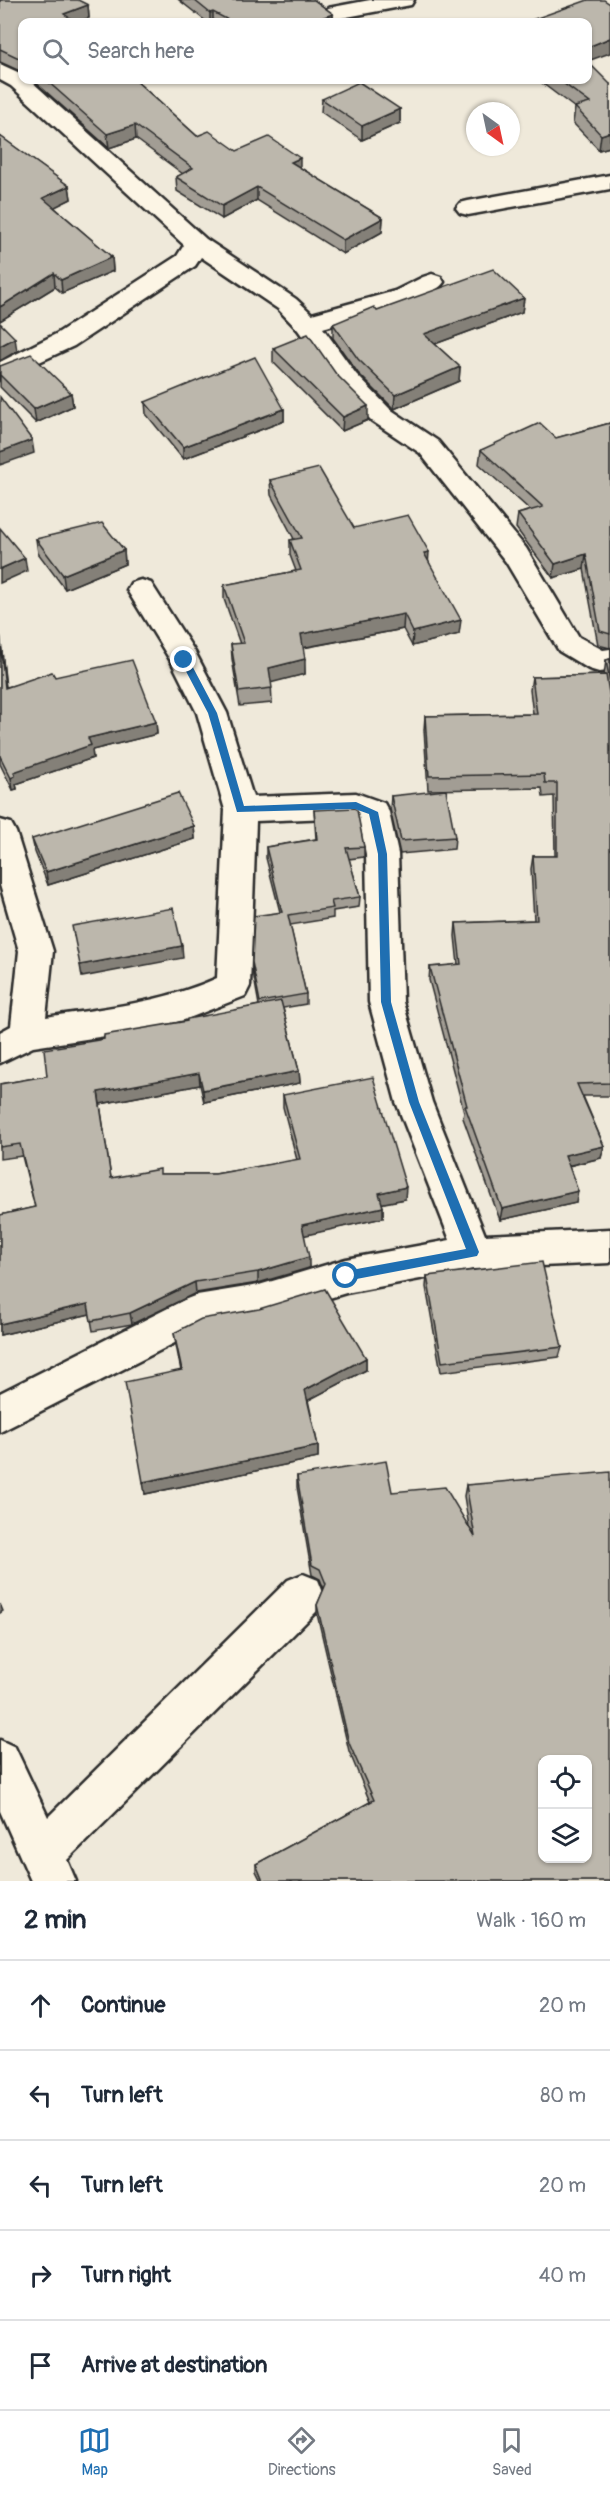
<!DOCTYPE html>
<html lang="en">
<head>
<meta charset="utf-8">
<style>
	body { margin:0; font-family:Pangolin,sans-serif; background:#f2f2f3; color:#1f2937 }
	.controls { position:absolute; right:18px; bottom:18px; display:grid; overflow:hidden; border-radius:12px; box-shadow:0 2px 4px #0004 }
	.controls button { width:54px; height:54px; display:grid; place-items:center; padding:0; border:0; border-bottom:2px solid #e0e1e3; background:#fff; color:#1f2937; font:30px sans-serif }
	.compass { position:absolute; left:466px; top:102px; width:54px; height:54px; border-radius:50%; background:#fff; box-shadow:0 2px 4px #0004; rotate:147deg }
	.stop { position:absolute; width:18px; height:18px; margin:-14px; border:4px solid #1f6fb2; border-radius:50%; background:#fff }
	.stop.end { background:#1f6fb2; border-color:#fff; box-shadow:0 2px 6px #0008 }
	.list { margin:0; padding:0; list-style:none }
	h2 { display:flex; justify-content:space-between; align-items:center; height:78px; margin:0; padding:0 24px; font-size:26px }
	h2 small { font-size:20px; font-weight:400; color:#747a83 }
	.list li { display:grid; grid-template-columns:39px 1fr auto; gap:18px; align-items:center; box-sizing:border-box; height:90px; padding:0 24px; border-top:2px solid #e0e1e3 }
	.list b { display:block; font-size:22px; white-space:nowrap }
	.list em { font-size:20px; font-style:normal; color:#747a83 }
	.icon { flex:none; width:33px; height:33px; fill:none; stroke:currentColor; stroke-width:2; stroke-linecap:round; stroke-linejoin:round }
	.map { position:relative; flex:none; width:610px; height:1881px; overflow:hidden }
	.search { position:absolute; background:#fff; box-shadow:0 2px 4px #0004; left:18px; right:18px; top:18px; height:66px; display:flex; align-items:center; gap:15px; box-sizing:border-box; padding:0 21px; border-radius:12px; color:#747a83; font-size:22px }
	.sheet { height:528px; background:#fff }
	nav { display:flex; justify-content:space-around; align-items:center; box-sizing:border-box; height:84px; border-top:2px solid #e0e1e3; background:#fff; font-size:16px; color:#747a83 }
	nav a { display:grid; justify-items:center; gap:3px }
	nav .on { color:#1f6fb2 }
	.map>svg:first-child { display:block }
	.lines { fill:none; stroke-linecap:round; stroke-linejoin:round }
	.minor-casing { stroke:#2b2b2b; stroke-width:5 }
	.minor { fill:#fcf5e5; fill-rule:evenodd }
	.wall { fill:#a29d94; stroke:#2b2b2b; stroke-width:1.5 }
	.shaded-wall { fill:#848078; stroke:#2b2b2b; stroke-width:1.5 }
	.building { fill:#bcb7ac; stroke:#2b2b2b; stroke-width:1.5; fill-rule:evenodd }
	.route { fill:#1f6fb2 }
</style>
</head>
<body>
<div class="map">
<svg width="610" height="1881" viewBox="0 0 610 1881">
	<rect width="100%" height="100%" fill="#efe9da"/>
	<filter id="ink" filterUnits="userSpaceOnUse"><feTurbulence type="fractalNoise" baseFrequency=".0167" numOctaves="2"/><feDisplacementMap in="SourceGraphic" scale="12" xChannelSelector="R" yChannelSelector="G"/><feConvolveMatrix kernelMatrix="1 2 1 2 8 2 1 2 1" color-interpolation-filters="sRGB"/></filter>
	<g filter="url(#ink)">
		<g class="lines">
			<defs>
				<g id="minor">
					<path d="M370,0H414L411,5L336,19L328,18L325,13L328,8Z"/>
					<path d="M0,64L22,74V80H30L206,239L296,299L312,314L395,291L423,277L432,274L441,277L444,282C430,303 349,320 323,328L356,374L390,409L438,441L526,548L579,637L603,650L610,649V671L599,672L589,669L559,651L506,562L420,453L372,421L338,386L298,330L278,309L201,257L195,266L74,346L0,380V362L56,334L177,256L184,245L11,86L0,80Z"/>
					<path d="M610,175V189L468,215L460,213L456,208L460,203L468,201Z"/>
					<path d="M141,580L151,583L195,652L227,713L253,797L356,793L384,803L389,812L398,854L403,1002L432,1102L485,1235L610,1229V1263L473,1269L346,1293L259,1319L202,1329L0,1432V1393L184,1300L197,1295L259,1285L346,1259L450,1240L396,1102L369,1002L366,854L359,819L354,817L256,821L250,986L245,996L184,1020L132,1032L33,1047L0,1063V1032L11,1026L19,951L0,885V820L11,823L16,832L53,951L46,1017C104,1008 162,1003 217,978L225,810L197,713L172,663L127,590L131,583Z"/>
					<path d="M303,1574L318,1580L324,1595L318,1610L67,1860L76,1881H31L0,1811V1740L15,1747L48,1817L288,1580Z"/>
				</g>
			</defs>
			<use href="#minor" class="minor-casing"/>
			<use href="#minor" class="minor"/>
		</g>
		<g class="wall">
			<path d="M0,0L88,5L89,18L77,22H22V72L0,62Z"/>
			<path d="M179,0H314L333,14V22H207Z"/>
			<path d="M33,80H135L197,136L237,151L300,168L383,218L382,232L343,254L257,200L222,219L177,191L176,177L183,174L136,139L109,148Z"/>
			<path d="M538,80H588L610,84V147L599,150L573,123L575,108Z"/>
			<path d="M322,99L400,109V123L362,140L321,112Z"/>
			<path d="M0,136L69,186L71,199L54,207L112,257L113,271L62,293L55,287L0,321Z"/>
			<path d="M524,298L522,312L435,344L460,367L459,381L394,409L358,373L333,338V324L377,311Z"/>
			<path d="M273,348L368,420L342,431L273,362Z"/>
			<path d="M0,366L71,393L73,406L36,423L0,387Z"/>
			<path d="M145,402L284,409V421L183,459L146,414Z"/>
			<path d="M610,423V648L598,645L584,569L553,578L516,528L518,514L530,510L479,464L481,450L556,438Z"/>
			<path d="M270,480L354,528L428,560L459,634L412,646L403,629L303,648L305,674L271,682L272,703L240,706L232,659L231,644H240L224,599V585L296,571L290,555V540L294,539L271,495Z"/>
			<path d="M36,539L124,550L125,564L65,589L38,553Z"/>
			<path d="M0,633L6,687L55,677L156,722L157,734L92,750L93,758L16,784L17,789L13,790L0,764Z"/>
			<path d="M610,659V1096H583L604,1146L601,1158L569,1166L576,1203L500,1220L463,1118L464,1112L429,980L430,967L458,965L455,936L456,923L534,920L531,869L533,856H555L554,796L543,797L542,788L428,790L424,730L425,716L533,714L530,690L532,677L604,675L606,660Z"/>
			<path d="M391,796L455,837L454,849L400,854L390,809Z"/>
			<path d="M314,810L364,847V857L349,859L360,897L359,907L333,911V918L290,925L306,994V1004L283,1008L299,1071L300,1083L204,1102L200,1085L100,1104L111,1178L160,1174H215L297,1160L283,1107V1095L405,1199L382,1203L383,1207V1218L304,1235L309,1268L258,1283L196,1293L132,1324L93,1331L90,1314L0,1335V1215L35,1207L22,1156L0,1159V1084L47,1076L104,1039L259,1005L253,972L252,962L280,912L266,858V847L316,839Z"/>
			<path d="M194,826L195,839L48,885L35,852L32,839Z"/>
			<path d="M427,1276L562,1347L559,1357L441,1372L426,1287Z"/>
			<path d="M174,1333L366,1358V1370L308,1400L318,1446V1458L145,1494L181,1371L176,1345Z"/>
			<path d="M297,1476L392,1492L469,1527L464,1496L466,1485L610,1881H261L256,1871V1864L370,1802L349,1751L317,1614V1605L324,1589L320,1579L312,1575L297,1487Z"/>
		</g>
		<g class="shaded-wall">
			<path d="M88,5L89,18L77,22H65L64,14Z"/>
			<path d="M213,12V22H210V13Z"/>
			<path d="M333,14V22H324V17Z"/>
			<path d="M610,38V53L588,61V47Z"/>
			<path d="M400,109V123L362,140V126Z"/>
			<path d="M135,125L136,139L109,148L107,134Z"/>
			<path d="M610,132V147L599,150L601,135Z"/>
			<path d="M300,158V172L291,162Z"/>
			<path d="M69,186L71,199L45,212L43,198Z"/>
			<path d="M257,187V200L222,219V206Z"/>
			<path d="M383,218L382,232L343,254V240Z"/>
			<path d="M112,257L113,271L62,293L61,280Z"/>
			<path d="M54,273L55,287L0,321V307Z"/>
			<path d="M524,298L522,312L424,348V334Z"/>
			<path d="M15,338L17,351L0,361V346Z"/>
			<path d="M460,367L459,381L394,409L395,395Z"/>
			<path d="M71,393L73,406L36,423L34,409Z"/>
			<path d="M368,406V420L342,431L343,417Z"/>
			<path d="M284,409V421L183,459V447Z"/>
			<path d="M32,440L34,453L0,465V452Z"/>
			<path d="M124,550L125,564L65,589L63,575Z"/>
			<path d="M429,552L428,567L424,553Z"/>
			<path d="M586,554L584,569L553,578L555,564Z"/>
			<path d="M25,558L27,571L0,583V569Z"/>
			<path d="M404,614L403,629L301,648V634Z"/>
			<path d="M461,620L459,634L412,646L413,632Z"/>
			<path d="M0,633L7,700L5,688L0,641Z"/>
			<path d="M305,659V674L270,683L269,668Z"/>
			<path d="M156,722L157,734L92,750L93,758L16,784L17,789L13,790L11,778L14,772L88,738Z"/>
			<path d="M194,826L195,839L48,885L46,872Z"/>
			<path d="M182,946L183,958L82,977L80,965Z"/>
			<path d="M299,1071L300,1083L204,1102L203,1090Z"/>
			<path d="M199,1073L200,1085L100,1104L98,1092Z"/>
			<path d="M604,1146L601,1158L562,1167L565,1155Z"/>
			<path d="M406,1187L405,1199L379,1204V1193Z"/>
			<path d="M578,1191L576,1203L500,1220L502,1209Z"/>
			<path d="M383,1207V1218L302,1236V1225Z"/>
			<path d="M309,1257V1268L258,1283V1272Z"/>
			<path d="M195,1282L196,1293L132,1324L130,1313Z"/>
			<path d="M88,1304L90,1314L0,1335V1324Z"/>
			<path d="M366,1358V1370L305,1402V1390Z"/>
			<path d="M318,1446V1458L145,1494L143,1482Z"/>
			<path d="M0,1604L3,1611L0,1613Z"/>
		</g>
		<g class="building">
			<path d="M0,0H78L88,5L64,14L76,22H22V64L21,59L0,49Z"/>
			<path d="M194,0H314L333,14L324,17L331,22H232L213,12L210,13Z"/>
			<path d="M588,0H604L610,4V38L588,47V22H526Z"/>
			<path d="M588,62L610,84V132L601,135L575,107L590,103L559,80H588Z"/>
			<path d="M46,80H135L197,136L209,131L237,151L269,137L300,158L291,162L383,218L343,240L257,187L222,206L176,177L193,168L135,125L107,134Z"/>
			<path d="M359,82L400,109L362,126L322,99Z"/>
			<path d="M0,136L69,186L43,198L112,257L61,280L54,273L0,307Z"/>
			<path d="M493,269L524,298L424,334L460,367L395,395L358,359L333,324L374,307L377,311Z"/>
			<path d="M0,323L15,338L0,346Z"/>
			<path d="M308,334L336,374L368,406L343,417L273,348Z"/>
			<path d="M31,354L71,393L34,409L0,375V366Z"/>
			<path d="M255,357L284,409L183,447L145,402Z"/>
			<path d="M0,397L32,440L0,452Z"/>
			<path d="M540,423L556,438L610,423V634L600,631L586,554L555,564L518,514L543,507L481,450Z"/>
			<path d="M319,468L354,528L408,515L429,552L424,553L461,620L413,632L404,614L301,634L305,659L269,668L272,688L239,692L231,644L244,643L224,585L301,570L290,540L302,538L270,480Z"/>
			<path d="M102,523L124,550L63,575L36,539Z"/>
			<path d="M0,528L25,558L0,569Z"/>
			<path d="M0,641L5,688L52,672L55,677L132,660L156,722L88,738L91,745L14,772L15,776L11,778L0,756Z"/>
			<path d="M610,659V682L606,660Z"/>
			<path d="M606,675L610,699V1083L577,1084L604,1146L565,1155L578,1191L502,1209L465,1106H467L430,967L461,964L456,923L537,920L533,856H557V783H545L544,774L429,776L425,716L537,714L532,677Z"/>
			<path d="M446,790L455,837L401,841L391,796Z"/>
			<path d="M178,793L194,826L46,872L32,839Z"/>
			<path d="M354,808L357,810L364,847L346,848L360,897L331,901L333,908L288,915L306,994L260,1002L252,962L254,916L282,912L266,847L317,839L314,810Z"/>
			<path d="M173,908L182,946L80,965L72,926Z"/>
			<path d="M281,1001L299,1071L203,1090L199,1073L98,1092L111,1178L160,1169V1174H215L300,1159L283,1095L373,1077L406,1187L379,1193L383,1207L302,1225L309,1257L258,1272L195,1282L130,1313L91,1321L88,1304L0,1324V1215L35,1207L20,1144L0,1147V1084L47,1076L44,1049L104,1039V1035L187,1021V1019Z"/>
			<path d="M542,1262L562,1347L442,1362L427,1276Z"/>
			<path d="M325,1289L366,1358L305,1390L318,1446L143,1482L125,1382L182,1370L174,1333L201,1319L259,1309Z"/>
			<path d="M386,1461L392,1492L445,1487L475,1537L466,1485L610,1472V1881H263L256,1864L374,1800L349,1743L317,1605L326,1584L320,1569L312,1565L297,1476ZM543,1760H588V1858H543Z"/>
		</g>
	</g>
	<path class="route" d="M184,657L188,658L217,713L244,806L356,802L378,812L387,854L391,1002L419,1102L479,1252L477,1256L346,1281L342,1280V1273L346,1271L466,1249L409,1102L381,1002L378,854L369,814L355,809L237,812L208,713L180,660Z"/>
</svg>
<div class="controls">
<button><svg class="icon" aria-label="locate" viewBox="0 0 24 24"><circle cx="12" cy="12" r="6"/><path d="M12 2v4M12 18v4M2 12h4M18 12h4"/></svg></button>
<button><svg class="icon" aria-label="layers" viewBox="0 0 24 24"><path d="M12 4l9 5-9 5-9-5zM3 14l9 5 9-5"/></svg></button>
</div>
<svg class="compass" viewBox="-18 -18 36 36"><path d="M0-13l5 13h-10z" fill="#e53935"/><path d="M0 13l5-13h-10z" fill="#747a83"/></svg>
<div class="stop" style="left:346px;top:1276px"></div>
<div class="stop end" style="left:184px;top:660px"></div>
<div class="search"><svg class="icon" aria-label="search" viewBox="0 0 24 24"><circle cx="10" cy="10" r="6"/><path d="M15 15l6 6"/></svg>Search here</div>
</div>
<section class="sheet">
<h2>2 min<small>Walk · 160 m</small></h2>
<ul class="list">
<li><svg class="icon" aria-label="ahead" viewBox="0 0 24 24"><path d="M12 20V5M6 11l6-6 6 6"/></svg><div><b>Continue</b></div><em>20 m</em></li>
<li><svg class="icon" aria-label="left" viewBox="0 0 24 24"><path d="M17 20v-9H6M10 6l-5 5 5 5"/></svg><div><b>Turn left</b></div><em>80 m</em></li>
<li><svg class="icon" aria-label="left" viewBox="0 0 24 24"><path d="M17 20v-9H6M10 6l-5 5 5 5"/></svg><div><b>Turn left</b></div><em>20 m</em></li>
<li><svg class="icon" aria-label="right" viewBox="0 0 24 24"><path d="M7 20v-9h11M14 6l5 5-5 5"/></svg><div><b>Turn right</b></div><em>40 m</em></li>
<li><svg class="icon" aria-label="arrive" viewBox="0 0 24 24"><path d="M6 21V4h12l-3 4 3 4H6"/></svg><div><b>Arrive at destination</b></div></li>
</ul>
</section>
<nav>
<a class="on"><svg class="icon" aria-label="map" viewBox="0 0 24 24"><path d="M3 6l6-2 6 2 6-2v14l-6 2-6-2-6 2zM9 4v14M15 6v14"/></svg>Map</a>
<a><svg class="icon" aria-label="directions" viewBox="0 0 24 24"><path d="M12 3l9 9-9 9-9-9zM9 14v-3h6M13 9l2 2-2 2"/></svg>Directions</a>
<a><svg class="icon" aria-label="saved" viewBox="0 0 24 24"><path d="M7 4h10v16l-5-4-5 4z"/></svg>Saved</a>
</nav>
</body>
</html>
